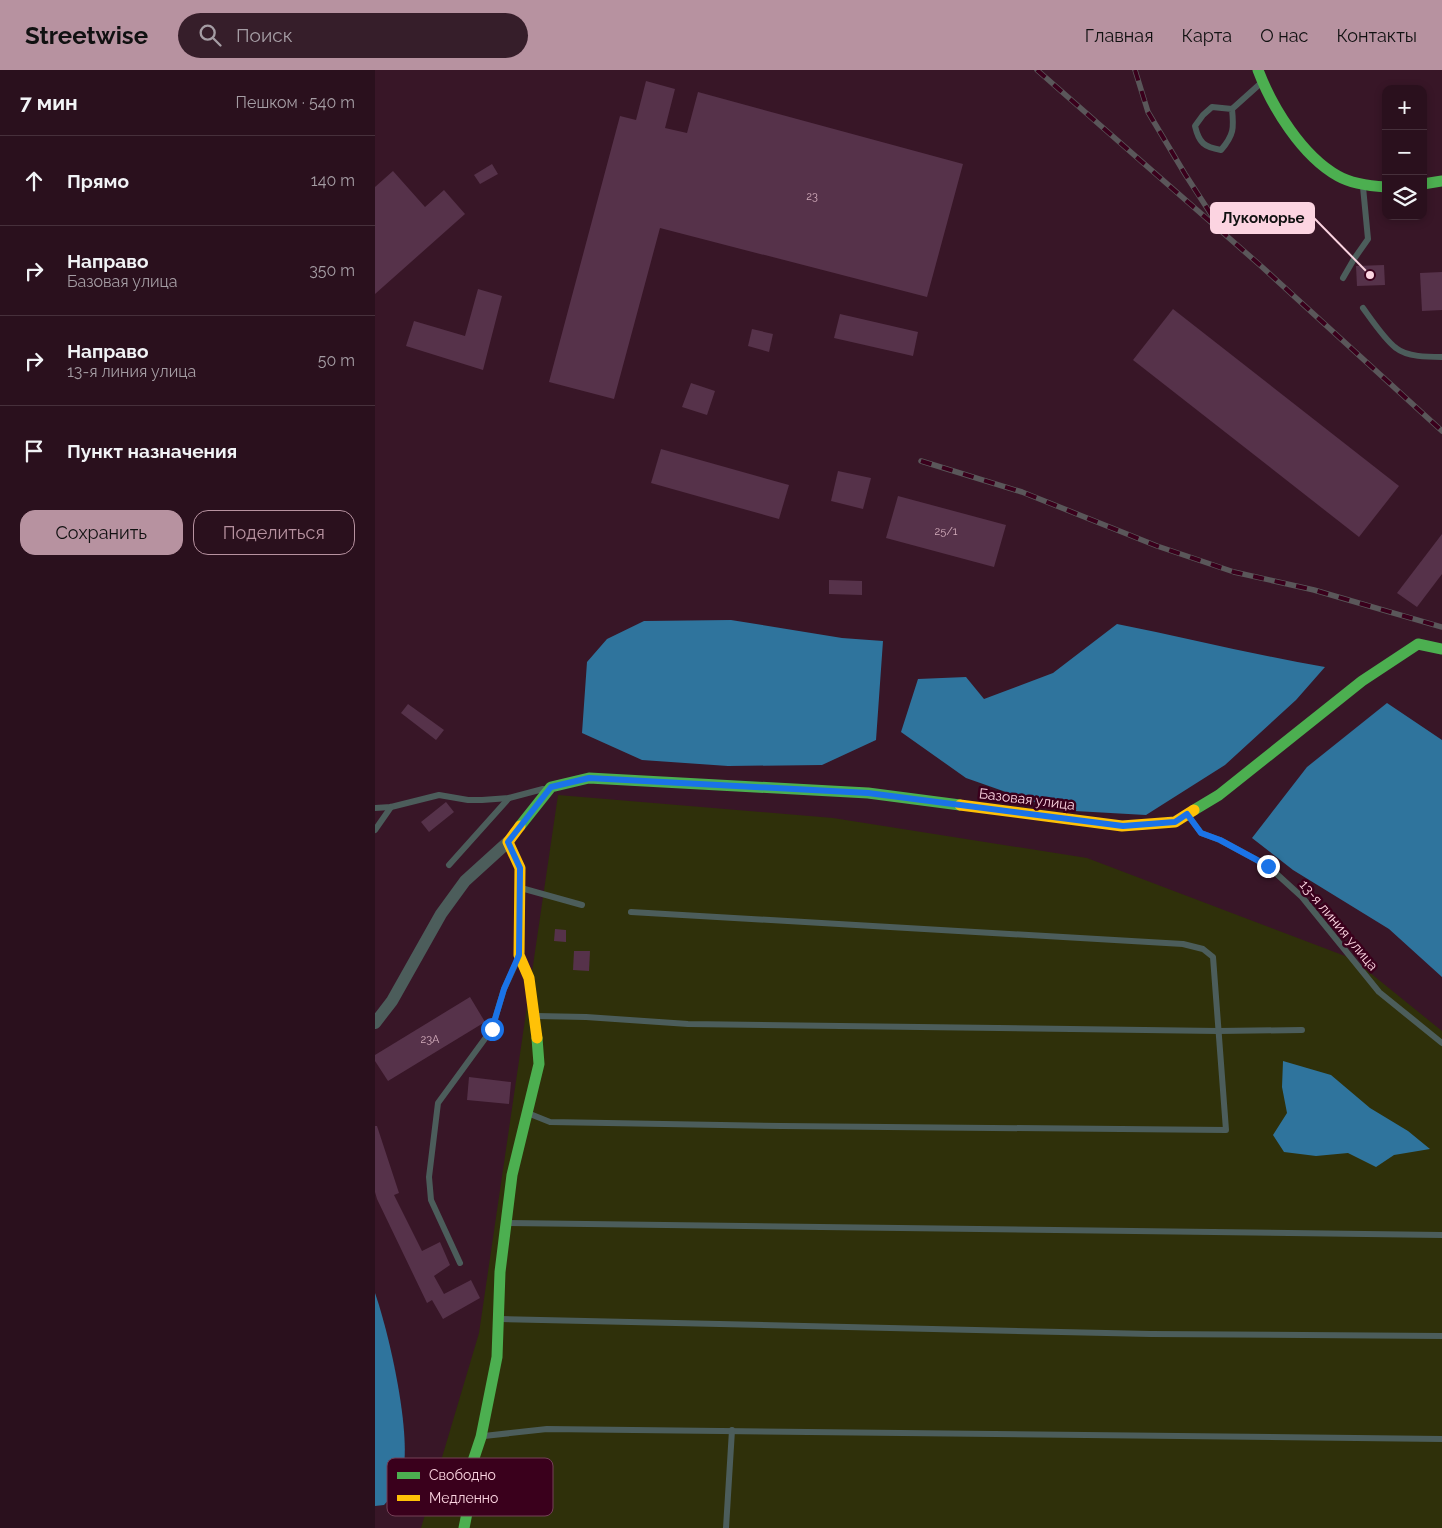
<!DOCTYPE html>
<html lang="ru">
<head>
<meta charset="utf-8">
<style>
	body { margin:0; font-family:Raleway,sans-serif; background:#361e2a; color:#f1f3f6 }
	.controls { position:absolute; right:15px; top:15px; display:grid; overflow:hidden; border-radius:10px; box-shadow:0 2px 8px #0003 }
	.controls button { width:45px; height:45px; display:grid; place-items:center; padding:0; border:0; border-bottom:1px solid #46303b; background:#2a101d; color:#f1f3f6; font:25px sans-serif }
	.stop { position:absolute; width:15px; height:15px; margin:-11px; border:4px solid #1a73e8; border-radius:50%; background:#fff }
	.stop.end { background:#1a73e8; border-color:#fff; box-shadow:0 1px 5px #0008 }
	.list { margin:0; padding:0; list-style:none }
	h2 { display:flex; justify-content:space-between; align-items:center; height:65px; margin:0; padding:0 20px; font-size:21px }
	h2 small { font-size:16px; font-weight:400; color:#a59da4 }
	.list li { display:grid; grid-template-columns:32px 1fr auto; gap:15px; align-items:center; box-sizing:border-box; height:90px; padding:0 20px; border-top:1px solid #46303b }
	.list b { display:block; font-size:19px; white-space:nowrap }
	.list p { margin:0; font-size:16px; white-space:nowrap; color:#a59da4 }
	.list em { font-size:16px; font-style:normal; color:#a59da4 }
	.actions { display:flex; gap:10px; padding:15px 20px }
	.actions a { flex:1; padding:11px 0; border:1px solid #b792a0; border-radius:15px; text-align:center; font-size:18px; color:#b792a0 }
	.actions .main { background:#b792a0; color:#111 }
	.icon { flex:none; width:28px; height:28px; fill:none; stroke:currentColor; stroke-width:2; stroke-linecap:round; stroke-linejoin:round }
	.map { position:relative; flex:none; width:1067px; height:1458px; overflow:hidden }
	header { display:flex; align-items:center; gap:30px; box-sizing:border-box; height:70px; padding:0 25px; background:#b792a0; color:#111 }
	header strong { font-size:24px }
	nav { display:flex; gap:28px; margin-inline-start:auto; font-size:18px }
	.search { width:350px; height:45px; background:#361e2a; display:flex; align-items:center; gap:12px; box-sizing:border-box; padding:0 18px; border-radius:28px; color:#a59da4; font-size:19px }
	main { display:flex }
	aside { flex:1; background:#2a101d }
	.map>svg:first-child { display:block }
	.green { fill:#2f300a }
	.water { fill:#2f749d }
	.building { fill:#56324a }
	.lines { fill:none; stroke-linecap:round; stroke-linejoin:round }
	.lane { stroke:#4c5d5b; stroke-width:6 }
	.street { stroke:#4c5d5b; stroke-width:12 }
	.fast { stroke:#4caf50; stroke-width:11 }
	.slow { stroke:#ffc107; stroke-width:11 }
	.rail-casing { stroke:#5a575a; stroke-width:5.5 }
	.rail { stroke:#3a001c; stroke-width:4; stroke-dasharray:11; stroke-linecap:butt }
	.route { stroke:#1a73e8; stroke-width:6 }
	.labels { text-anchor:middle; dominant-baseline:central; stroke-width:5; stroke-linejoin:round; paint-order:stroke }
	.number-label { font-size:11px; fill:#d2acbb }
	.street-label { font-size:14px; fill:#fcd4e1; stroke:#3a001c }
	.key { fill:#3a001c; stroke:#744057; stroke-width:1 }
	.key-label { font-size:14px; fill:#fcd4e1 }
	.leader { fill:none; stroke:#fcd4e1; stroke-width:2 }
	.callout-dot { fill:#fcd4e1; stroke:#3a001c; stroke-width:2 }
	.callout { fill:#fcd4e1; stroke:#fcd4e1; stroke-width:2 }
	.callout-label { font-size:15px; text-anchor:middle; font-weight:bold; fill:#111 }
</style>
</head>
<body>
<header>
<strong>Streetwise</strong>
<div class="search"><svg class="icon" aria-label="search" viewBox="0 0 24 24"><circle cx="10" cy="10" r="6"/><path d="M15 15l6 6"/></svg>Поиск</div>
<nav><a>Главная</a><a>Карта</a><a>О нас</a><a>Контакты</a></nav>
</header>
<main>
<aside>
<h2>7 мин<small>Пешком · 540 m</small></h2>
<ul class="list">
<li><svg class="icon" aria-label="ahead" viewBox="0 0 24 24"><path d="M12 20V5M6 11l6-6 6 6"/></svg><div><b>Прямо</b></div><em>140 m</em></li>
<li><svg class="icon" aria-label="right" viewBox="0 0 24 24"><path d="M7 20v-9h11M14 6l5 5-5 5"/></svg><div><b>Направо</b><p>Базовая улица</p></div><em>350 m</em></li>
<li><svg class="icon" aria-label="right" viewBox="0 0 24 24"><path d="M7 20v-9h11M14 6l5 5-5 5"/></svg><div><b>Направо</b><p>13-я линия улица</p></div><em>50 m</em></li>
<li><svg class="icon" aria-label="arrive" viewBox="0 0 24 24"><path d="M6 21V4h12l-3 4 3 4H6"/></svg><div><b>Пункт назначения</b></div></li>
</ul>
<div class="actions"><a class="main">Сохранить</a><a>Поделиться</a></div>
</aside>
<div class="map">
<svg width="1067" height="1458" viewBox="0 0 1067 1458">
	<rect width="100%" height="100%" fill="#381627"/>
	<path class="green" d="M183,725L458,748L712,788L978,889L1067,961V1458H46L104,1263Z"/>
	<g class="water">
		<path d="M356,550L467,568L508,571L501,670L447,695L353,696L267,690L207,663L212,592L232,569L269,551Z"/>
		<path d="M742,554C812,568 880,585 950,597L921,630L850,695L771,745L682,740L591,708L526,662L543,609L591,607L609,629L678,603Z"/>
		<path d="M1012,633L1067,670V907L1014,859L918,800L877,768L932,697Z"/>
		<path d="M908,991L956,1005L995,1038L1033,1061L1055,1079L1019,1085L1001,1097L973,1083L941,1086L909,1082L898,1065L912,1043L907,1017Z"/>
		<path d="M0,1223C14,1263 38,1367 27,1407C23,1418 16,1427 9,1435L0,1436Z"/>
	</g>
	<g class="building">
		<path d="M271,11L300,19L290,58L312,63L323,22L588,94L552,227L285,158L239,329L174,312L245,46L261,50Z"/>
		<path d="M117,94L123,104L105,114L99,105Z"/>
		<path d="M18,101L50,137L69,120L90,144L0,224V117Z"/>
		<path d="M1009,195L1010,215L982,216L981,196Z"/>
		<path d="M1067,202V240L1047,241L1045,203Z"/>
		<path d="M103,219L127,226L108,300L31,276L39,251L90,266Z"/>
		<path d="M798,239L1024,416L984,467L758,290Z"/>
		<path d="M465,244L543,262L538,286L459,268Z"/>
		<path d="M377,259L398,264L394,282L373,276Z"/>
		<path d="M316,313L340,321L332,345L307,337Z"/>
		<path d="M286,379L414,415L404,449L276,413Z"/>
		<path d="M463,401L496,408L488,439L456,431Z"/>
		<path d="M523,426L631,455L619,497L511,468Z"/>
		<path d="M1067,464V504L1042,537L1022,523Z"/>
		<path d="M454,510L487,511V525L454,524Z"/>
		<path d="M33,634L69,660L61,670L26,643Z"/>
		<path d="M71,732L79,742L54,762L46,752Z"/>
		<path d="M180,859L191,860V872L179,871Z"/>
		<path d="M199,881H215L214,901L198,900Z"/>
		<path d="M95,927L110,952L13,1011L0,991V985Z"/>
		<path d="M94,1007L136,1012L134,1034L92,1030Z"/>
		<path d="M0,1056H2L24,1123L19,1125L47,1181L65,1172L75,1195L59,1206L69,1224L96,1210L105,1228L68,1249L57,1230L52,1233L2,1129L0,1122Z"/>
	</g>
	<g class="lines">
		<g class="lane">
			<path d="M857,39C859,58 859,65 846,80C829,77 824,73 820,56L828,45L837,37L857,39L886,13"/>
			<path d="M968,208L979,189L993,169L988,117"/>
			<path d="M988,238C996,249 1010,270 1021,278C1032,287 1053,287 1067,287"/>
			<path d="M0,738L16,737L64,725L93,730H107L134,728L168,719"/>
			<path d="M813,745L826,763L845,770L893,796L927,827L1004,922L1067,973"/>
			<path d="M0,760L16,737"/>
			<path d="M74,795L134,728"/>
			<path d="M146,818L207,835"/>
			<path d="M161,946L211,947L313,954L843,961L927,960"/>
			<path d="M155,1044L175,1052L407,1056L851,1060L838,887L828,879L808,874L256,842"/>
			<path d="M133,1153L1067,1165"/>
			<path d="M85,1193L56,1130L54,1107L63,1033L117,959L129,919L142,891"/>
			<path d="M126,1249L776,1264L1067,1266"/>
			<path d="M109,1366L172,1359L1067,1369"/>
			<path d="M351,1458L357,1360"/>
		</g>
		<path class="street" d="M0,953L17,931L66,844L90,811L133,772"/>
		<g class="fast">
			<path d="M883,0C897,37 927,86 963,106C977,114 995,116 1011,117"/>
			<path d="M1048,114L1067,111"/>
			<path d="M819,740L844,725L987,611L1043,574L1067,579"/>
			<path d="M145,756L176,717L214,708L493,723L585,735"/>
			<path d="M89,1458L92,1443L93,1406L106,1367L122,1287L125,1202L137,1105L164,994L162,968"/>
		</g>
		<g class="slow">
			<path d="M585,735L747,756L800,752L819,740"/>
			<path d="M145,756L133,772L145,798L144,885L154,908L162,968"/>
		</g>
		<defs>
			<g id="rail">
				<path d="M662,0L886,196L1067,361"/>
				<path d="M760,0L773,42L810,104L841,152"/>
				<path d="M546,391L647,422L782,476L859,502L939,520L1067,557"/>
			</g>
		</defs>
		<use href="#rail" class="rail-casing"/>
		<use href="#rail" class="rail"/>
	</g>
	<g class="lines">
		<path class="route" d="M117,959L129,919L144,885L145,798L133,772L176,717L214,708L493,723L748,756L800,752L812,744L826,763L845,770L893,796"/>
	</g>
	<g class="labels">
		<g class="number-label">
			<text x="437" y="126">23</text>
			<text x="571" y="461">25/1</text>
			<text x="55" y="969">23А</text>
		</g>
		<g class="street-label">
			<text transform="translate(652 729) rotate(7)">Базовая улица</text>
			<text transform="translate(964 855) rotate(50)">13-я линия улица</text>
		</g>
	</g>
	<rect x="12" y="1388" width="166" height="58" rx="8" class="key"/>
	<rect x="22" y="1402" width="23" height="7" fill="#4caf50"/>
	<rect x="22" y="1425" width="23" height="6" fill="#ffc107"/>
	<g class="key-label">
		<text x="54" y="1410">Свободно</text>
		<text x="54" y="1433">Медленно</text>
	</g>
	<path class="leader" d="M995 205L939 148"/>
	<circle class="callout-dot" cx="995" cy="205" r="5"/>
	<rect class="callout" x="836" y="133" width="103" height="30" rx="5"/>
	<g class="callout-label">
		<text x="888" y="153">Лукоморье</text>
	</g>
</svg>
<div class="controls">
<button>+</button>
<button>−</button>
<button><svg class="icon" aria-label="layers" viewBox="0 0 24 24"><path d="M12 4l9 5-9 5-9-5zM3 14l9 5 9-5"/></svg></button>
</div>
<div class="stop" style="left:117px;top:959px"></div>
<div class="stop end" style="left:893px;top:796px"></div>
</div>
</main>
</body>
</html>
